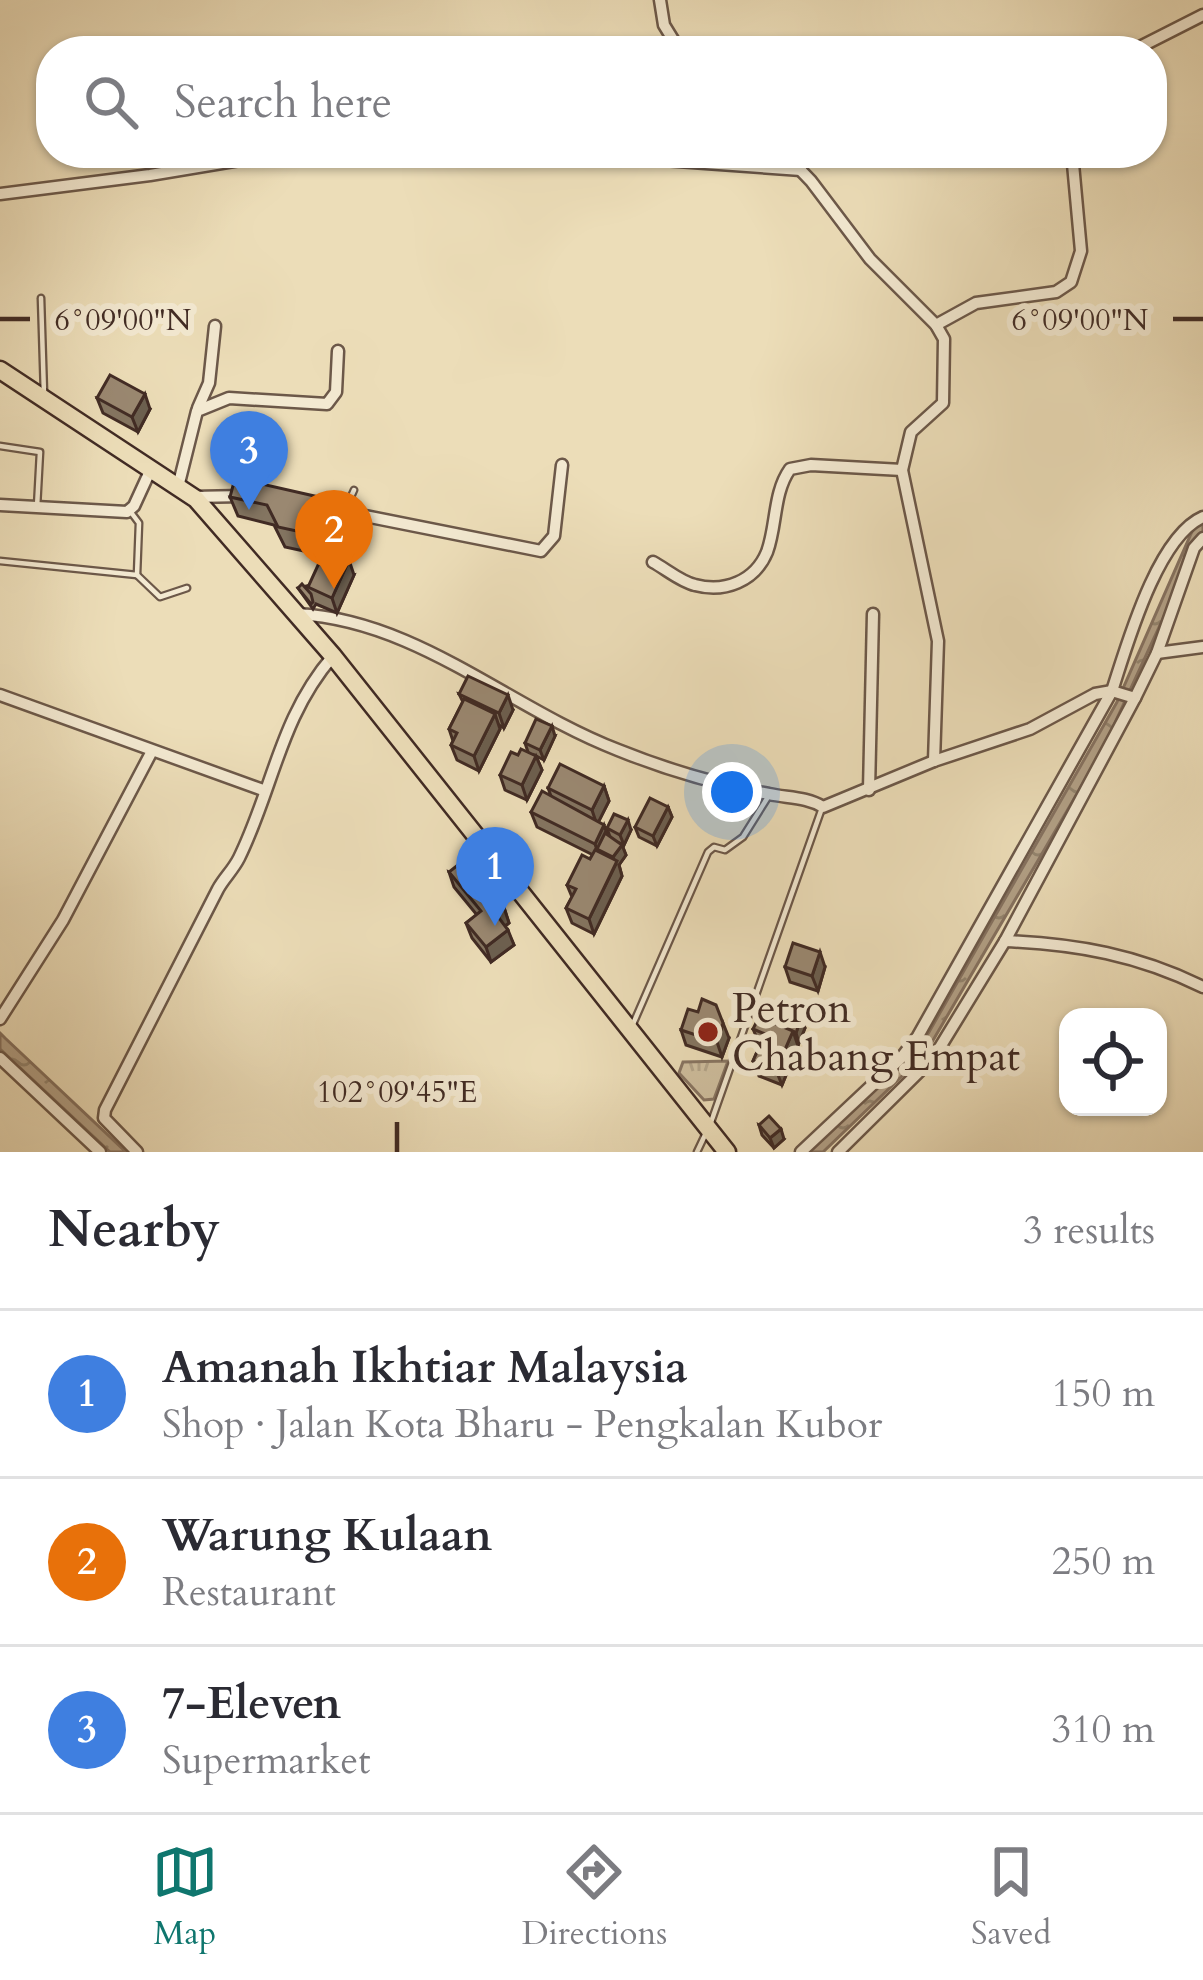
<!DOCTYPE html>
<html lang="en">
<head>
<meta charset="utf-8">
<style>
	body { margin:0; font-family:Cardo,serif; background:#f2f2f3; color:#2b2b33 }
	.controls { position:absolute; right:36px; bottom:36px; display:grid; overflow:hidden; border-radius:24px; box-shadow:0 3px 9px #0004 }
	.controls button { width:108px; height:108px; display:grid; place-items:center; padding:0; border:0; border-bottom:3px solid #e1e1e2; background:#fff; color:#2b2b33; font:60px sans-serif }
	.you { position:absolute; left:732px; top:792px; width:42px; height:42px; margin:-30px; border:9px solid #fff; border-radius:50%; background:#1a73e8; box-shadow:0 0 0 18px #1a73e833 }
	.badge { display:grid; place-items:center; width:78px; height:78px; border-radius:50%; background:#0f766e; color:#fff; font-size:39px; font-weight:700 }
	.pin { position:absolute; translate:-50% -99px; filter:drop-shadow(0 3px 6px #0008) }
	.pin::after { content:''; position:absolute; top:63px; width:42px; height:36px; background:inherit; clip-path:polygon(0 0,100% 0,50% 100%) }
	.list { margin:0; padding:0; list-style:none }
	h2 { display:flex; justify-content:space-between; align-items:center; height:156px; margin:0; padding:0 48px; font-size:51px }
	h2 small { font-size:39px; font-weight:400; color:#7c7c81 }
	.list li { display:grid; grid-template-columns:78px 1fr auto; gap:36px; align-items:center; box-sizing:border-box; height:168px; padding:0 48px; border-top:3px solid #e1e1e2 }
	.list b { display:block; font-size:45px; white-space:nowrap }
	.list p { margin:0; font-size:39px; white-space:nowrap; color:#7c7c81 }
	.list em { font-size:39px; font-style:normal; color:#7c7c81 }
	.icon { flex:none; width:66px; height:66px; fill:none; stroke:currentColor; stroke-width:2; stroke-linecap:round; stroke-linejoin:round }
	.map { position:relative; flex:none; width:1203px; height:1152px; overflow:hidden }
	.search { position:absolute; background:#fff; box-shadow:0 3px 9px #0004; left:36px; right:36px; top:36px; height:132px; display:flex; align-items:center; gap:30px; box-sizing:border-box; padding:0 42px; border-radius:48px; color:#7c7c81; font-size:45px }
	.sheet { height:660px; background:#fff }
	nav { display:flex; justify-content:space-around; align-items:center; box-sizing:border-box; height:168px; border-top:3px solid #e1e1e2; background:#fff; font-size:33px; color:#7c7c81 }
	nav a { display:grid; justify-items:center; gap:6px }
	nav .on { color:#0f766e }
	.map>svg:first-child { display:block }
	.grass { fill:url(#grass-tufts); stroke:#887562; stroke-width:3 }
	.water { fill:url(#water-ripples); stroke:#85715f; stroke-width:3 }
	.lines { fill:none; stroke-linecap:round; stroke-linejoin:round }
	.service-casing { stroke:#6c5849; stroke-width:9 }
	.minor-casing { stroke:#6c5849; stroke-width:15 }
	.primary-casing { stroke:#412b24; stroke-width:21 }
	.service { stroke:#f3e9d1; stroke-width:4.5 }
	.minor { stroke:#f3e9d1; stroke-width:10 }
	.primary { stroke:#ecddb8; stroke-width:16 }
	.wall { fill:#847561; stroke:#412b24; stroke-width:3 }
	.shaded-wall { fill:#6c5f4f; stroke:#412b24; stroke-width:3 }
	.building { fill:#9a8871; stroke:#412b24; stroke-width:3 }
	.ticks { fill:none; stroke:#412b24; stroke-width:4.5 }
	.poi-dot { fill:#8f2418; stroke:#f3e9d1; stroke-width:4.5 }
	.labels { text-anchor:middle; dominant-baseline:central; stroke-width:12; stroke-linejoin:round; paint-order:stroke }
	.poi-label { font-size:42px; fill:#412b24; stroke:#f3e9d1; text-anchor:start }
	.ticks-label { font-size:30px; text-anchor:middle; fill:#412b24; stroke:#f3e9d1; stroke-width:12; stroke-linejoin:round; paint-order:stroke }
</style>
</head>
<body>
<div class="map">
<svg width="1203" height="1152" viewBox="0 0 1203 1152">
	<defs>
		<pattern id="grass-tufts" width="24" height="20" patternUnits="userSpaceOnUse" patternTransform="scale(3)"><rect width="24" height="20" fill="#cfbf9f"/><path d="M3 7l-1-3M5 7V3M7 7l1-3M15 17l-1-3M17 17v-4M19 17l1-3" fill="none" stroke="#b3a489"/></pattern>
		<pattern id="water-ripples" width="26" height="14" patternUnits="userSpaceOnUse" patternTransform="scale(3)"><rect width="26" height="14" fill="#b2a086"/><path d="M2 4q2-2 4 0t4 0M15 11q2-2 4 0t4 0" fill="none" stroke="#92836d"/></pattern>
	</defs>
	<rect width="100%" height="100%" fill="#ecddb8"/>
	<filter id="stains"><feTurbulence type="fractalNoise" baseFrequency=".00167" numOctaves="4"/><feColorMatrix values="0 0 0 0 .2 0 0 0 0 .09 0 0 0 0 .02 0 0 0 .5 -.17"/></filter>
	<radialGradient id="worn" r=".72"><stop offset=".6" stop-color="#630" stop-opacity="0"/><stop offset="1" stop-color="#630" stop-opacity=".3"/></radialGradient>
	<path class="grass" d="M728,1061L714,1099L704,1100L679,1073L683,1062Z"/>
	<g class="water">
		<path d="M1203,524V532L1102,751L925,1054L823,1152H808L921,1046L1117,702L1194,527Z"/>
		<path d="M0,1033L5,1038L126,1152H110L0,1049Z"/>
	</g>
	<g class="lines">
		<defs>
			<g id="service">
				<path d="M41,298L44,394"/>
				<path d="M0,446L40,452L37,507"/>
				<path d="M345,510L354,490"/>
				<path d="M0,561L137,575L139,523L130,511"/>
				<path d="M137,575L160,597L187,588"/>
				<path d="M633,1024L708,852L714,847L725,850L743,837L768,797"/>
				<path d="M710,1125L822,808"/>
				<path d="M697,1152L705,1135"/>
			</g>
			<g id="minor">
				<path d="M660,0L664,25L680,51"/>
				<path d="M1132,51L1203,15"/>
				<path d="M566,153L801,170"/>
				<path d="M784,153L811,181L870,259L936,325L944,339L943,403L911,432L902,470L938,641L934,761"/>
				<path d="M0,194L150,175L282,153"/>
				<path d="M936,325L976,303L1056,292L1071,282L1081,251L1072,153"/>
				<path d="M198,408L209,383L215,326"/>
				<path d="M178,487L197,411L229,398L327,404L336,392L338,351"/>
				<path d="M193,497L243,496"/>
				<path d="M0,505L127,512L134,506L151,469"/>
				<path d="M315,506L541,551L554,536L562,465"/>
				<path d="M653,562C666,569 681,582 695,585C725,593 755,581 767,552C777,525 773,493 790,469L811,465L902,470"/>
				<path d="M297,614C417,620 509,708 618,750C665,769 720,785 769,794C788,798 807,797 823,807L934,761L1030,729L1095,694L1112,691L1135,698"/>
				<path d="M1157,653L1203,647"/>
				<path d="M0,695L263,790"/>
				<path d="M869,790L873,614"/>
				<path d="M1005,941C1077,944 1138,955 1203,987"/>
				<path d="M0,1019L63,920L152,751"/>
				<path d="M0,1058L100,1152"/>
				<path d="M137,1152L104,1118L105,1110L218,889C224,878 233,870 239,858C273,789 280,717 333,656"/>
				<path d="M801,1152L901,1058L918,1036L1112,691C1127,645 1157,537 1203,517"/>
				<path d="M838,1152L934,1057L1005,941L1135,698L1157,653L1194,548L1203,538"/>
			</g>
			<path id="primary" d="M0,370L196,499L333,656L727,1152"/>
		</defs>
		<use href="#service" class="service-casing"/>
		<use href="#minor" class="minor-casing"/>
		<use href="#primary" class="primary-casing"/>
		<use href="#service" class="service"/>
		<use href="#minor" class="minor"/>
		<use href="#primary" class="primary"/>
	</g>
	<g class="wall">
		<path d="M97,398L150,409L138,432L103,413Z"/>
		<path d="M230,497L323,498L331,518L322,555L285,547L274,525L238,516Z"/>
		<path d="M354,575L337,613L316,604L313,609L298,588Z"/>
		<path d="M459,694L513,710L504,728L499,725L500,729L479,771L457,760L451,745L453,741L449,729L463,702Z"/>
		<path d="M555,736L544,760L536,756L542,770L527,800L505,790L500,775L528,752L525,743Z"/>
		<path d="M604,786L609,801L598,822L610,837L607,828L631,830L624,845L617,842L622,845L626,855L619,865L622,876L594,934L572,923L566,908L572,897L567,885L593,855L537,827L531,812L551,796L548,788Z"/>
		<path d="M668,807L672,817L657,846L639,837L635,827Z"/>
		<path d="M449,872L500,895L509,923L505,926L514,945L491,962L472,938L466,923L477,915L454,887Z"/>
		<path d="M785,967H825L818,991L790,982Z"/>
		<path d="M801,1018L805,1028L799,1043L796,1041L798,1046L782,1085L759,1076L753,1061L760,1045L753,1029L766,1020Z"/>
		<path d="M681,1030L729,1038L722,1057L686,1045Z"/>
		<path d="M759,1125L784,1139L774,1148L762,1135Z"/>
	</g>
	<g class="shaded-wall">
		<path d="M145,394L150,409L138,432L132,417Z"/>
		<path d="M323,498L331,518L322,555L315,535Z"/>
		<path d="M349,560L354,575L337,613L332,598Z"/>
		<path d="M508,695L513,710L504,728L499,713Z"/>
		<path d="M495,714L500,729L479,771L474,756Z"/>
		<path d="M552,726L555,736L544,760L540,750Z"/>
		<path d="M536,756L542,770L527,800L522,785Z"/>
		<path d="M604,786L609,801L597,825L592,810Z"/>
		<path d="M668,807L672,817L657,846L653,836Z"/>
		<path d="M628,820L631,830L624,845L620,835Z"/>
		<path d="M604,825L609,840L597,849L600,859L595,844Z"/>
		<path d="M622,845L626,855L619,865L622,876L594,934L589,919L616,864L613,857Z"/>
		<path d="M500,895L509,923L501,929L496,914V898Z"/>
		<path d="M508,930L514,945L491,962L486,947Z"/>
		<path d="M820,952L825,967L818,991L812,976Z"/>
		<path d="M801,1018L805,1028L799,1043L796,1033Z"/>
		<path d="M723,1023L729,1038L722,1057L717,1042Z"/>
		<path d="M793,1031L798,1046L782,1085L776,1070Z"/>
		<path d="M781,1129L784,1139L774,1148L770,1138Z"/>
	</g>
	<g class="building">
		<path d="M110,375L145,394L132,417L97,398Z"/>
		<path d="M235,478L323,498L315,535L278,527L267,505L230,497Z"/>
		<path d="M325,550L349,560L332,598L308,587Z"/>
		<path d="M302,584L311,594L313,602L311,604L298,588Z"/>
		<path d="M468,676L508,695L499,713L459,694Z"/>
		<path d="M464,699L495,714L474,756L451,745L457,733L449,729Z"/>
		<path d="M536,719L552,726L540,750L525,743Z"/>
		<path d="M521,749L536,756L522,785L500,775L511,752L518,755Z"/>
		<path d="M560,764L604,786L592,810L548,788Z"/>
		<path d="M542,791L604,825L595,844L531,812Z"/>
		<path d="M650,798L668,807L653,836L635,827Z"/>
		<path d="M614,814L628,820L620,835L607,828Z"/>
		<path d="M605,833L622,845L613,857L597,849Z"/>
		<path d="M595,850L617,861L589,919L566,908L576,889L567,885L582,855L590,859Z"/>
		<path d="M468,857L500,895L496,898L504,908L496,914L508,930L486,947L466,923L481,911L449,872Z"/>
		<path d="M793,943L820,952L812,976L785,967Z"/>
		<path d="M702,999L716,1005L723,1023L717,1042L681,1030L688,1009L698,1012Z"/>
		<path d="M772,1007L801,1018L796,1033L766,1020Z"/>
		<path d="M759,1017L793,1031L776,1070L753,1061L765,1034L753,1029Z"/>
		<path d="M769,1116L781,1129L770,1138L759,1125Z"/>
	</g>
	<path class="ticks" d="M0,319H30M1173,319H1203M397,1122V1152"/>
	<circle class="poi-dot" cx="708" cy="1032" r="12"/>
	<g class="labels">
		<g class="poi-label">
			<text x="732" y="1008">Petron<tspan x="732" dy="48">Chabang Empat</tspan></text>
		</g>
	</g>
	<g class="ticks-label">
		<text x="123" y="330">6°09'00"N</text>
		<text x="1080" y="330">6°09'00"N</text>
		<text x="397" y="1102">102°09'45"E</text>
	</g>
	<rect width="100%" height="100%" filter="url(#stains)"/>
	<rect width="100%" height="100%" fill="url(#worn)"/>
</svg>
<div class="controls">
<button><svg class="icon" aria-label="locate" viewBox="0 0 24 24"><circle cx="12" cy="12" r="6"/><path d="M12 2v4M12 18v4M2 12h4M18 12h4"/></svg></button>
</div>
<div class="you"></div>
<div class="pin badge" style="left:495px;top:926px;background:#3f7fe0">1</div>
<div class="pin badge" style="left:334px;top:589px;background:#e8710a">2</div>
<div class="pin badge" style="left:249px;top:510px;background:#3f7fe0">3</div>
<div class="search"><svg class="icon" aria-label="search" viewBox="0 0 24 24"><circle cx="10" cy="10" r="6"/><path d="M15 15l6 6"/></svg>Search here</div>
</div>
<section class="sheet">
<h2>Nearby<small>3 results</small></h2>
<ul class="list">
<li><span class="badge" style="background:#3f7fe0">1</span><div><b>Amanah Ikhtiar Malaysia</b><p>Shop · Jalan Kota Bharu - Pengkalan Kubor</p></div><em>150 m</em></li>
<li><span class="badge" style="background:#e8710a">2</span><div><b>Warung Kulaan</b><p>Restaurant</p></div><em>250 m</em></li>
<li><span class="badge" style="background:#3f7fe0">3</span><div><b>7-Eleven</b><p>Supermarket</p></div><em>310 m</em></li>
</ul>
</section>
<nav>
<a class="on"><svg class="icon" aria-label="map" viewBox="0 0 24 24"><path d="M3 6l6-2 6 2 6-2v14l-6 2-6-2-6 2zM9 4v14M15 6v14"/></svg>Map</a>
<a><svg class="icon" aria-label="directions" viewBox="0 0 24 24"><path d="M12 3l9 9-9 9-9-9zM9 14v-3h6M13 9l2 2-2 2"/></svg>Directions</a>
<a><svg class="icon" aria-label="saved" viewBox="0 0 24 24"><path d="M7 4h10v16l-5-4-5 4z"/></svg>Saved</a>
</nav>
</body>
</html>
